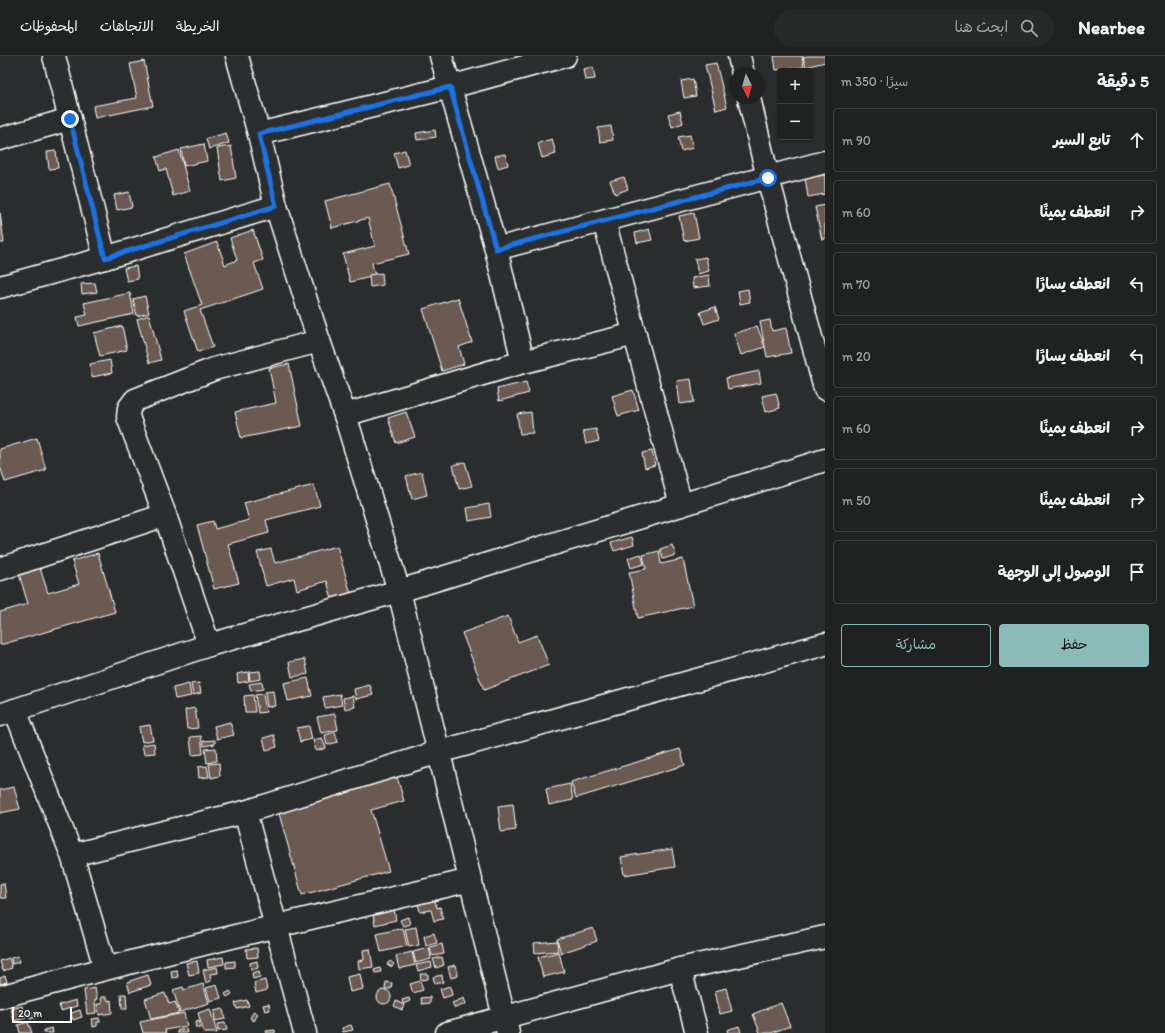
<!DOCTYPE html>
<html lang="ar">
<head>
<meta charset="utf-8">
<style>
	body { margin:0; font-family:Itim,"Playpen Sans Arabic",sans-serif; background:#282a2a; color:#f1f3f6; direction:rtl }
	.controls { position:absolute; right:12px; top:12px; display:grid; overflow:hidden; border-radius:4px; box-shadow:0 1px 3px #0004 }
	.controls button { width:36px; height:36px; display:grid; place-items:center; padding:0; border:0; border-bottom:1px solid #3d3f40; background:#202222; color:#f1f3f6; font:20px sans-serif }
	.compass { position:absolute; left:729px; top:12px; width:36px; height:36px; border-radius:50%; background:#202222; box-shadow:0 1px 3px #0004; rotate:175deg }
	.scale { position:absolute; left:12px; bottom:10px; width:60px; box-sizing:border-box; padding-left:4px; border:2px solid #fff; border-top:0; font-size:11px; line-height:14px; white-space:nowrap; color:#fff; -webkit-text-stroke:3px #2a2d2e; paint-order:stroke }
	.stop { position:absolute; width:12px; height:12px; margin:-9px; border:3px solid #1a73e8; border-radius:50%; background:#fff }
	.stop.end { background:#1a73e8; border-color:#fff; box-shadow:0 1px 4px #0008 }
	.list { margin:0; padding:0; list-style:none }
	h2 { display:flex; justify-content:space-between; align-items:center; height:52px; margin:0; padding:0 16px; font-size:17px }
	h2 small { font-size:13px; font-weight:400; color:#a2a4a5 }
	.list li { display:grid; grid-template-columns:26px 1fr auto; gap:12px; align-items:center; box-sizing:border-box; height:64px; margin:0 8px 8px; padding:0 8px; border:1px solid #3d3f40; border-radius:4px }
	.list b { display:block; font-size:15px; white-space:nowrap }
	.list em { font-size:13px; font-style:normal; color:#a2a4a5 }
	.actions { display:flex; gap:8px; padding:12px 16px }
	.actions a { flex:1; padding:9px 0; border:1px solid #8bbbb9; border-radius:4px; text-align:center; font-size:14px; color:#8bbbb9 }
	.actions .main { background:#8bbbb9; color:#111 }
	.icon { flex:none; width:22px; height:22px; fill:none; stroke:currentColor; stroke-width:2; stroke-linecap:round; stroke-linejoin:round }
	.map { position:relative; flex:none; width:825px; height:977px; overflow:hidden; direction:ltr }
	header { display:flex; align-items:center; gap:24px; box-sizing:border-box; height:56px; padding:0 20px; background:#202222; border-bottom:1px solid #3d3f40 }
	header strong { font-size:19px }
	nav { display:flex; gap:22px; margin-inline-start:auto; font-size:14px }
	.search { width:280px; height:36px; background:#282a2a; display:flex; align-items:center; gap:10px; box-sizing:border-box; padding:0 14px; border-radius:22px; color:#a2a4a5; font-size:15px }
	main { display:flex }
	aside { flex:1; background:#202222 }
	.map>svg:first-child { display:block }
	.building { fill:#6a5a51; stroke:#fff }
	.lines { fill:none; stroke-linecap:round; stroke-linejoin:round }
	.minor-casing { stroke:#fff; stroke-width:25 }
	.minor { stroke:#2a2d2e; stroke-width:22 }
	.route { stroke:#1a73e8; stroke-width:5 }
</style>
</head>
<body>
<header>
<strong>Nearbee</strong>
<div class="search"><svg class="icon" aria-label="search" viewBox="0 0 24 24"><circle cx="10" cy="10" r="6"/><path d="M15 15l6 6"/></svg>ابحث هنا</div>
<nav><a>الخريطة</a><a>الاتجاهات</a><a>المحفوظات</a></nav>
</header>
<main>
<aside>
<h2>5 دقيقة<small>سيرًا · 350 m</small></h2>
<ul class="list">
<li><svg class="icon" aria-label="ahead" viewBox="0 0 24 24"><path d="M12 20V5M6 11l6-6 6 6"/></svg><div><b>تابع السير</b></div><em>90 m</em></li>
<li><svg class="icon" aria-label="right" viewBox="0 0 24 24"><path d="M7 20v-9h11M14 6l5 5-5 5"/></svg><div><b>انعطف يمينًا</b></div><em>60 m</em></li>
<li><svg class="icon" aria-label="left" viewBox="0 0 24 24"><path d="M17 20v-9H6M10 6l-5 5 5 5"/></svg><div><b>انعطف يسارًا</b></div><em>70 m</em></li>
<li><svg class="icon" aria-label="left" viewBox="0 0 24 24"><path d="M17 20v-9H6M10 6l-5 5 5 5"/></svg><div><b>انعطف يسارًا</b></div><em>20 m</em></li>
<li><svg class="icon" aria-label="right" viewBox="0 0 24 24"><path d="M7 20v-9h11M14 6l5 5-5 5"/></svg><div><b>انعطف يمينًا</b></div><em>60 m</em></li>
<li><svg class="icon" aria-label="right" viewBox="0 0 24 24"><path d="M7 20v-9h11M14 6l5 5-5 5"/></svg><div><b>انعطف يمينًا</b></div><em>50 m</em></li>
<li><svg class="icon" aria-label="arrive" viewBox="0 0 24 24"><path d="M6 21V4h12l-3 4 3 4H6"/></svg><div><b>الوصول إلى الوجهة</b></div></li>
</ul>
<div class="actions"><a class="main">حفظ</a><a>مشاركة</a></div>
</aside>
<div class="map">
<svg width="825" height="977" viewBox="0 0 825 977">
	<rect width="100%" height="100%" fill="#2a2d2e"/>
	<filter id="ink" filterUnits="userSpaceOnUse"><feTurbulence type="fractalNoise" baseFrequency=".025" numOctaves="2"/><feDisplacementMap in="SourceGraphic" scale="8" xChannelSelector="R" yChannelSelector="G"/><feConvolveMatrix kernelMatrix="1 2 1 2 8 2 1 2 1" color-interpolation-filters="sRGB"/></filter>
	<g filter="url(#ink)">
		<g class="building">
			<path d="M774,0H802L804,11L776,14Z"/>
			<path d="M808,0H825V6L806,11L803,1Z"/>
			<path d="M144,5L153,50L95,62L93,50L137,42L130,8Z"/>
			<path d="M716,7L727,51L716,54L705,9Z"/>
			<path d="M593,11L595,23L585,24L583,13Z"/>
			<path d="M693,23L696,40L684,42L681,25Z"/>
			<path d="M680,55L683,67L672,71L668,58Z"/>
			<path d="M611,70L613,84L600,86L598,72Z"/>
			<path d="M435,74L436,81L417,84L416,77Z"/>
			<path d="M226,77L229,87L209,93L206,83Z"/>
			<path d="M690,79L693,92L681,95L678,81Z"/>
			<path d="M552,83L556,98L542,102L538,87Z"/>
			<path d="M204,88L207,105L184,110L181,93Z"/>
			<path d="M231,90L236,122L222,125L217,92Z"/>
			<path d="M179,94L190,135L173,140L166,113L160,115L156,101Z"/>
			<path d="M405,94L409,109L398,112L394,97Z"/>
			<path d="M56,95L58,112L49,113L47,96Z"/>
			<path d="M505,98L508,109L498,112L495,100Z"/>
			<path d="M825,119V138L808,141L805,122Z"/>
			<path d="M624,121L628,133L615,138L610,125Z"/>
			<path d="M390,128L409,198L372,207L375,220L350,226L343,198L375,190L368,162L332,172L325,145Z"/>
			<path d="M129,136L132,151L117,154L114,139Z"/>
			<path d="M825,149V183L822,184L815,151Z"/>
			<path d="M0,157L4,187H0Z"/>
			<path d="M694,157L699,182L684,185L679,160Z"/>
			<path d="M649,173L652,184L637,187L635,177Z"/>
			<path d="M253,174L263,204L254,207L263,233L200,254L213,291L198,296L184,255L202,249L184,198L217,186L225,209L237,204L230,182Z"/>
			<path d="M706,201L709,215L698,218L695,203Z"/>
			<path d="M136,210L138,223L127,225L124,212Z"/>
			<path d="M382,217L383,229L370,231L369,219Z"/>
			<path d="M709,219L710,230L693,232L692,222Z"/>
			<path d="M95,227L97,236L82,238L81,228Z"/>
			<path d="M748,233L750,246L740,248L738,235Z"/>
			<path d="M130,237L134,258L79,270L77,261L87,259L84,247Z"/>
			<path d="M145,240L149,257L137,260L133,243Z"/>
			<path d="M458,242L472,286L459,291L464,308L442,315L423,253Z"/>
			<path d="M715,251L719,263L704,268L700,256Z"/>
			<path d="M149,259L161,304L149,307L137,263Z"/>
			<path d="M770,264L772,275L786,272L791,297L767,301L760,266Z"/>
			<path d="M122,270L127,294L100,300L94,277Z"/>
			<path d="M757,270L765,291L741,299L734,278Z"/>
			<path d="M110,304L112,317L92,321L90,308Z"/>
			<path d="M289,308L302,370L241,382L235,356L276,347L269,312Z"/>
			<path d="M759,315L761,327L728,333L726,322Z"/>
			<path d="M691,323L694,346L680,348L677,325Z"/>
			<path d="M526,326L529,337L499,345L497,333Z"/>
			<path d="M633,334L639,354L618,360L612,340Z"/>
			<path d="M776,337L780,352L766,356L762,340Z"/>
			<path d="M406,356L415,381L396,387L388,362Z"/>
			<path d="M531,356L533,377L520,378L517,358Z"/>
			<path d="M596,373L599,385L586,388L583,375Z"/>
			<path d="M37,382L46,414L5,426L0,410V393Z"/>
			<path d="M652,395L655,409L645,412L642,397Z"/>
			<path d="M465,406L472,430L459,433L453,409Z"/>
			<path d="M422,416L427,439L412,443L406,420Z"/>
			<path d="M314,429L320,450L266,464L269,477L228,488L239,527L214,533L197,469L213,465L215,473L249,464L244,447Z"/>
			<path d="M489,448L491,461L469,465L467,452Z"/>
			<path d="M632,481L634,489L614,495L611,487Z"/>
			<path d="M672,489L676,499L663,503L660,493Z"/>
			<path d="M337,490L351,538L332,543L327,525L297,534L294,522L266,530L257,496L271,493L275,507Z"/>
			<path d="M659,495L661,508L683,503L693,550L638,562L629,516L646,513L643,499Z"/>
			<path d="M98,497L115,556L0,589V556L28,548L19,518L40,512L48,537L79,528L72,505Z"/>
			<path d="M641,498L644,508L631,512L628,502Z"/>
			<path d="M508,560L518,586L537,579L549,609L484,634L462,577Z"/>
			<path d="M305,603L308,618L292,621L289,606Z"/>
			<path d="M260,615L261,623L250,625L249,616Z"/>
			<path d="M248,616L249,625L238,627L237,618Z"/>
			<path d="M308,622L312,640L288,645L284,627Z"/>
			<path d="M262,626L263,633L251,635L249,628Z"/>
			<path d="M199,627L201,637L193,639L191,628Z"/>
			<path d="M189,628L191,640L175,643L173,632Z"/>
			<path d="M370,629L373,639L356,643L354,633Z"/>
			<path d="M273,635L275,650L267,651L265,636Z"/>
			<path d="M263,638L266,656L258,657L255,639Z"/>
			<path d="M340,638L342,649L325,652L323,641Z"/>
			<path d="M253,639L255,656H245L244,640Z"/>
			<path d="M353,640L355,651L345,653L343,642Z"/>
			<path d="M195,652L198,672L187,673L185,654Z"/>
			<path d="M335,658L338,674L321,677L317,661Z"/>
			<path d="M230,666L234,679L217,683L214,670Z"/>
			<path d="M150,669L153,684L142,686L139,671Z"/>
			<path d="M309,670L312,683L300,686L297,672Z"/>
			<path d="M335,676L338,686L327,689L325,679Z"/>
			<path d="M274,679L277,691L266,694L263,682Z"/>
			<path d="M201,680L203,698L192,699L190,681Z"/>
			<path d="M322,682L326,692L316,695L313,684Z"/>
			<path d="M215,684V688L204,690L203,685Z"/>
			<path d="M154,687L155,697L144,698L142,689Z"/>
			<path d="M216,692L217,705L207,707L205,693Z"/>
			<path d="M680,693L685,709L576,742L571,726Z"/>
			<path d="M219,707L220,720L211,722L209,708Z"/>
			<path d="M207,710L209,721L199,722L198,711Z"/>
			<path d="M397,721L404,745L371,754L389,815L302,839L278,754Z"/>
			<path d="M570,728L573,744L549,749L546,733Z"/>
			<path d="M14,731L20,753L0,757V734Z"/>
			<path d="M513,748L516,774L501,776L498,750Z"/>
			<path d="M672,793L675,811L624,819L621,801Z"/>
			<path d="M4,827L6,842H0V828Z"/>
			<path d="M434,841L437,852L440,851L443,863L434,865L431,854L420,856L418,847Z"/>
			<path d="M394,854L396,864L375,869L373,859Z"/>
			<path d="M408,861L410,868L403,870L400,864Z"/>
			<path d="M416,871L419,889L409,891L405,873Z"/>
			<path d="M403,872L407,890L381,896L377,878Z"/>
			<path d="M593,872L597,885L561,897L557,883Z"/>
			<path d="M434,877L437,887L426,890L424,880Z"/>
			<path d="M557,885L558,895L535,897L534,887Z"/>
			<path d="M442,888L444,898L432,900L430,891Z"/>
			<path d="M257,892L258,901L247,902L246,893Z"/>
			<path d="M429,892L431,903L416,907L413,896Z"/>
			<path d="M370,893L373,911L359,913L358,905L364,904L363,894Z"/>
			<path d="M412,896L415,909L399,913L396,900Z"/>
			<path d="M559,896L564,916L543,921L538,901Z"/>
			<path d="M18,900L19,906L12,908L11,902Z"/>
			<path d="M223,901L224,908L208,911L207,904Z"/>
			<path d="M442,901L444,909L436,912L433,903Z"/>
			<path d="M9,902L12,912L3,915L0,905Z"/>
			<path d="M197,905L199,917L189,919L186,907Z"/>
			<path d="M235,905V911L226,912V906Z"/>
			<path d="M257,905L258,912L251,914L250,907Z"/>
			<path d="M390,905L394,908L392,911L387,908Z"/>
			<path d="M431,906L432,911L418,915L416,909Z"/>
			<path d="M455,909L458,920L451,922L448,911Z"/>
			<path d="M217,911L218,917L210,918L211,925L206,927L203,914Z"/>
			<path d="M380,912L381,916L375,917L374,914Z"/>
			<path d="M177,914L178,921L172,922L171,915Z"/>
			<path d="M259,915L260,921L253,923L252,917Z"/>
			<path d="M360,918L363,933L350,936L347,921Z"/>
			<path d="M420,918H428V923L421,924Z"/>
			<path d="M148,919L151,929L130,936L127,926Z"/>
			<path d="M442,919L443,926L435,928L433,921Z"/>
			<path d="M5,920L7,926L0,928V922Z"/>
			<path d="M265,924L267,934L256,937L254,927Z"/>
			<path d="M420,925L423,934L413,937L410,928Z"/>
			<path d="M386,926L392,927L391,933H385Z"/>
			<path d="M203,928L209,947L180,956L173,934L183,931L184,934Z"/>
			<path d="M217,929L221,942L210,945L206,932Z"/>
			<path d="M450,930L452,939L443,942L440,933Z"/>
			<path d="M95,932L97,943L95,944L96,957L87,958L84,934Z"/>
			<path d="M726,932L732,955L720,958L715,935Z"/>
			<circle cx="384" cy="941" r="7"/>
			<path d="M230,935L232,938L227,941L225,938Z"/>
			<path d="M165,937L169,948L175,946L179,957L151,963L145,943Z"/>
			<path d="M121,938H126L127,953H122Z"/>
			<path d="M101,941H107L108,945L111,944L112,957L99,959L97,948H102Z"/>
			<path d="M430,941V947L422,948L421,942Z"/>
			<path d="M409,942L410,945L403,948L402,944Z"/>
			<path d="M464,942L466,948L455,952L452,947Z"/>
			<path d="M76,944L77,950L61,955L59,949Z"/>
			<path d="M247,944L249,950L237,953L235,947Z"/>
			<path d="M396,945L404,949L402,954L394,950Z"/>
			<path d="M781,947L790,970L771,977H760L753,958Z"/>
			<path d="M269,948L270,954L265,955L263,949Z"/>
			<path d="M22,950L26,962L14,965L11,953Z"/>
			<path d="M210,953L217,977H204L198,957Z"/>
			<path d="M223,953L225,963L215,965L214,955Z"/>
			<path d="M80,954L82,961L73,964L71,957Z"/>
			<path d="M36,955L37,961L30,963L28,957Z"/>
			<path d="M254,955L258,958L254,965L250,962Z"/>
			<path d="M184,957L187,970L165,974L166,977H143L140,966Z"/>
			<path d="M99,962L100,966H97V970L93,971L92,963Z"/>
			<path d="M199,965L200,972H196L195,966Z"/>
			<path d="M28,966L32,977H20L18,969Z"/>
			<path d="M225,967L227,974L218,975L217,968Z"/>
			<path d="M351,969L353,974L343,976L342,972Z"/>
			<path d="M739,970L741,977H728L727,974Z"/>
			<path d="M52,972L53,977H44V974Z"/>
			<path d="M186,973L187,977H177V975Z"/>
			<path d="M275,974V977H266V975Z"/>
		</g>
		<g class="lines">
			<defs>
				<g id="minor">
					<path d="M54,0L105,202"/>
					<path d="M237,0L259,78L276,150L319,285L345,359L399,535L508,977"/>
					<path d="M441,0L496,193L523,306"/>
					<path d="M739,0L743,18"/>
					<path d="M749,42L768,122L825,333"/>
					<path d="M259,78L450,31L565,0"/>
					<path d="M0,83L70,63"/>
					<path d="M604,165L681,449"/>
					<path d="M496,193L825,106"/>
					<path d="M0,231L105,202L276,150"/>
					<path d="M345,359L523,306L635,278"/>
					<path d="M0,513L165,459"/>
					<path d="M209,589L165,459L128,361L129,352L135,344L214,313L319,285"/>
					<path d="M15,654L72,799L105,912"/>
					<path d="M0,659L209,589L399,535L681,449L825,404"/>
					<path d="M245,756L305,977"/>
					<path d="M72,799L245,756L439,696L825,588"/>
					<path d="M680,913L697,977"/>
					<path d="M0,941C156,898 313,861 471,824"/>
					<path d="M447,977L680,913L825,881"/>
				</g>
			</defs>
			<use href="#minor" class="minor-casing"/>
			<use href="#minor" class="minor"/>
		</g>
	</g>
	<g class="lines" filter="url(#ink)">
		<path class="route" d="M70,63L105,202L276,150L259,78L450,31L496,193L768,122"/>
	</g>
</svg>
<div class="controls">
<button>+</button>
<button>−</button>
</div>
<svg class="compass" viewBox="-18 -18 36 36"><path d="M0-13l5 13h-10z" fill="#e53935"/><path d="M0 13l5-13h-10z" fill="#a2a4a5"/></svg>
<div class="scale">20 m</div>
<div class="stop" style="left:768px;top:122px"></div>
<div class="stop end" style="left:70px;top:63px"></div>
</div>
</main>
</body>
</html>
